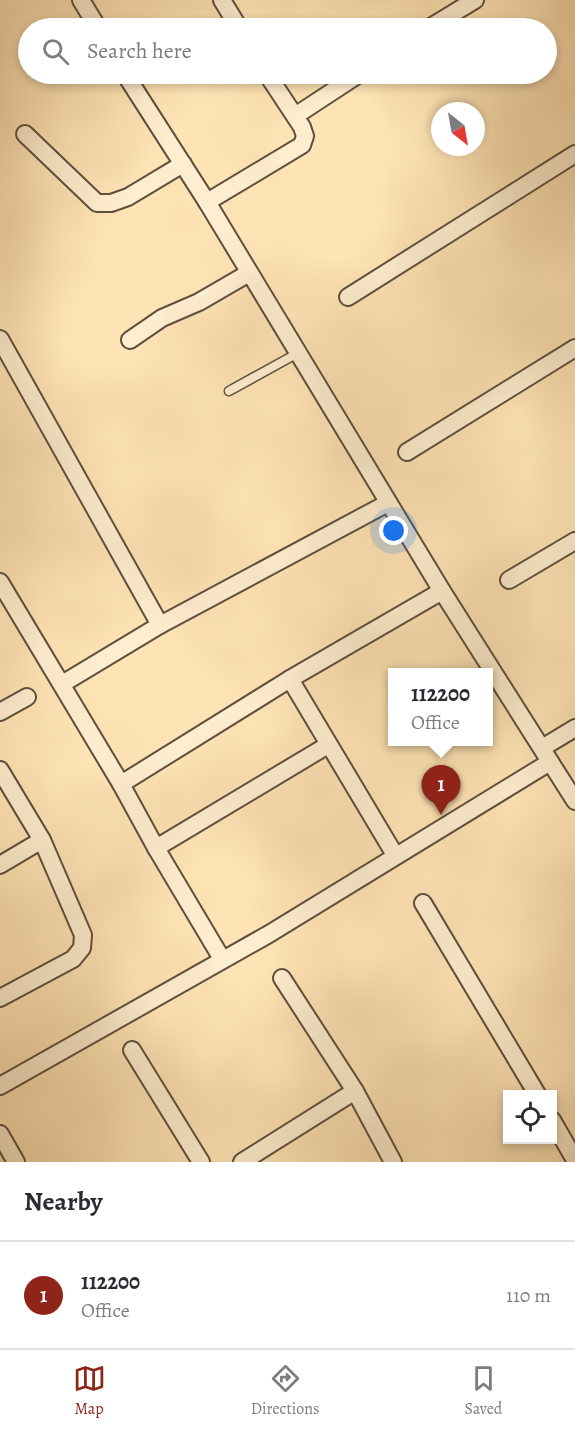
<!DOCTYPE html>
<html lang="en">
<head>
<meta charset="utf-8">
<style>
	body { margin:0; font-family:Alegreya,serif; background:#f7f7f7; color:#2b2b33 }
	.controls { position:absolute; right:18px; bottom:18px; display:grid; overflow:hidden; border-radius:0px; box-shadow:0 3px 9px #0003 }
	.controls button { width:54px; height:54px; display:grid; place-items:center; padding:0; border:0; border-bottom:2px solid #e1e1e2; background:#fff; color:#2b2b33; font:30px sans-serif }
	.compass { position:absolute; left:431px; top:102px; width:54px; height:54px; border-radius:50%; background:#fff; box-shadow:0 3px 9px #0003; rotate:149deg }
	.you { position:absolute; left:394px; top:531px; width:21px; height:21px; margin:-15px; border:4px solid #fff; border-radius:50%; background:#1a73e8; box-shadow:0 0 0 9px #1a73e833 }
	.badge { display:grid; place-items:center; width:39px; height:39px; border-radius:50%; background:#8f2418; color:#fff; font-size:20px; font-weight:700 }
	.pin { position:absolute; translate:-50% -50px; filter:drop-shadow(0 2px 3px #0008) }
	.pin::after { content:''; position:absolute; top:32px; width:21px; height:18px; background:inherit; clip-path:polygon(0 0,100% 0,50% 100%) }
	.popup { position:absolute; left:388px; top:668px; width:105px; height:78px; box-sizing:border-box; display:grid; place-content:center; border-radius:0px; background:#fff; filter:drop-shadow(0 2px 4px #0005); font-size:20px; white-space:nowrap; color:#7c7c81 }
	.popup b { font-size:22px; color:#2b2b33 }
	.popup::after { content:''; position:absolute; left:50%; top:100%; margin-left:-12px; border:12px solid transparent; border-top-color:#fff }
	.list { margin:0; padding:0; list-style:none }
	h2 { display:flex; justify-content:space-between; align-items:center; height:78px; margin:0; padding:0 24px; font-size:26px }
	h2 small { font-size:20px; font-weight:400; color:#7c7c81 }
	.list li { display:grid; grid-template-columns:39px 1fr auto; gap:18px; align-items:center; box-sizing:border-box; height:108px; padding:0 24px; border-top:2px solid #e1e1e2 }
	.list b { display:block; font-size:22px; white-space:nowrap }
	.list p { margin:0; font-size:20px; white-space:nowrap; color:#7c7c81 }
	.list em { font-size:20px; font-style:normal; color:#7c7c81 }
	.icon { flex:none; width:33px; height:33px; fill:none; stroke:currentColor; stroke-width:2; stroke-linecap:round; stroke-linejoin:round }
	.map { position:relative; flex:none; width:575px; height:1162px; overflow:hidden }
	.search { position:absolute; background:#fff; box-shadow:0 3px 9px #0003; left:18px; right:18px; top:18px; height:66px; display:flex; align-items:center; gap:15px; box-sizing:border-box; padding:0 21px; border-radius:33px; color:#7c7c81; font-size:22px }
	.sheet { height:186px; background:#fff }
	nav { display:flex; justify-content:space-around; align-items:center; box-sizing:border-box; height:84px; border-top:2px solid #e1e1e2; background:#fff; font-size:16px; color:#7c7c81 }
	nav a { display:grid; justify-items:center; gap:3px }
	nav .on { color:#8f2418 }
	.map>svg:first-child { display:block }
	.lines { fill:none; stroke-linecap:round; stroke-linejoin:round }
	.service-casing { stroke:#5e4f3e; stroke-width:11 }
	.minor-casing { stroke:#5e4f3e; stroke-width:20 }
	.service { stroke:#feedce; stroke-width:8 }
	.minor { stroke:#feedce; stroke-width:16 }
</style>
</head>
<body>
<div class="map">
<svg width="575" height="1162" viewBox="0 0 575 1162">
	<rect width="100%" height="100%" fill="#fee3b4"/>
	<filter id="stains"><feTurbulence type="fractalNoise" baseFrequency=".00333" numOctaves="4"/><feColorMatrix values="0 0 0 0 .2 0 0 0 0 .09 0 0 0 0 .02 0 0 0 .5 -.17"/></filter>
	<radialGradient id="worn" r=".72"><stop offset=".6" stop-color="#630" stop-opacity="0"/><stop offset="1" stop-color="#630" stop-opacity=".3"/></radialGradient>
	<g class="lines">
		<defs>
			<path id="service" d="M229,391L298,353"/>
			<g id="minor">
				<path d="M81,0L98,28"/>
				<path d="M222,0L239,28"/>
				<path d="M429,28L475,0"/>
				<path d="M125,74L207,202L442,591L575,801"/>
				<path d="M295,116L359,74"/>
				<path d="M25,134L97,203H111L128,197L183,164"/>
				<path d="M207,202L302,145L305,136L302,127L267,74"/>
				<path d="M348,297L575,154"/>
				<path d="M0,339L160,625L62,684"/>
				<path d="M130,340L162,318L199,302L249,273"/>
				<path d="M407,452L575,348"/>
				<path d="M509,580L575,541"/>
				<path d="M0,582L121,784L156,848L222,959"/>
				<path d="M160,625L388,503"/>
				<path d="M290,679L442,591"/>
				<path d="M0,712L27,697"/>
				<path d="M542,748L575,728"/>
				<path d="M0,770L42,840L83,935L82,948L73,959L0,998"/>
				<path d="M121,784L290,679L395,855"/>
				<path d="M156,848L328,745"/>
				<path d="M0,865L42,840"/>
				<path d="M423,903L537,1094"/>
				<path d="M282,978L355,1091L393,1162"/>
				<path d="M132,1050L201,1162"/>
				<path d="M0,1086L269,934L550,762"/>
				<path d="M552,1120L575,1160"/>
				<path d="M0,1134L16,1162"/>
				<path d="M242,1162L355,1091"/>
			</g>
		</defs>
		<use href="#service" class="service-casing"/>
		<use href="#minor" class="minor-casing"/>
		<use href="#service" class="service"/>
		<use href="#minor" class="minor"/>
	</g>
	<rect width="100%" height="100%" filter="url(#stains)"/>
	<rect width="100%" height="100%" fill="url(#worn)"/>
</svg>
<div class="controls">
<button><svg class="icon" aria-label="locate" viewBox="0 0 24 24"><circle cx="12" cy="12" r="6"/><path d="M12 2v4M12 18v4M2 12h4M18 12h4"/></svg></button>
</div>
<svg class="compass" viewBox="-18 -18 36 36"><path d="M0-13l5 13h-10z" fill="#e53935"/><path d="M0 13l5-13h-10z" fill="#7c7c81"/></svg>
<div class="you"></div>
<div class="pin badge" style="left:441px;top:815px">1</div>
<div class="popup"><b>112200</b>Office</div>
<div class="search"><svg class="icon" aria-label="search" viewBox="0 0 24 24"><circle cx="10" cy="10" r="6"/><path d="M15 15l6 6"/></svg>Search here</div>
</div>
<section class="sheet">
<h2>Nearby<small></small></h2>
<ul class="list">
<li><span class="badge">1</span><div><b>112200</b><p>Office</p></div><em>110 m</em></li>
</ul>
</section>
<nav>
<a class="on"><svg class="icon" aria-label="map" viewBox="0 0 24 24"><path d="M3 6l6-2 6 2 6-2v14l-6 2-6-2-6 2zM9 4v14M15 6v14"/></svg>Map</a>
<a><svg class="icon" aria-label="directions" viewBox="0 0 24 24"><path d="M12 3l9 9-9 9-9-9zM9 14v-3h6M13 9l2 2-2 2"/></svg>Directions</a>
<a><svg class="icon" aria-label="saved" viewBox="0 0 24 24"><path d="M7 4h10v16l-5-4-5 4z"/></svg>Saved</a>
</nav>
</body>
</html>
